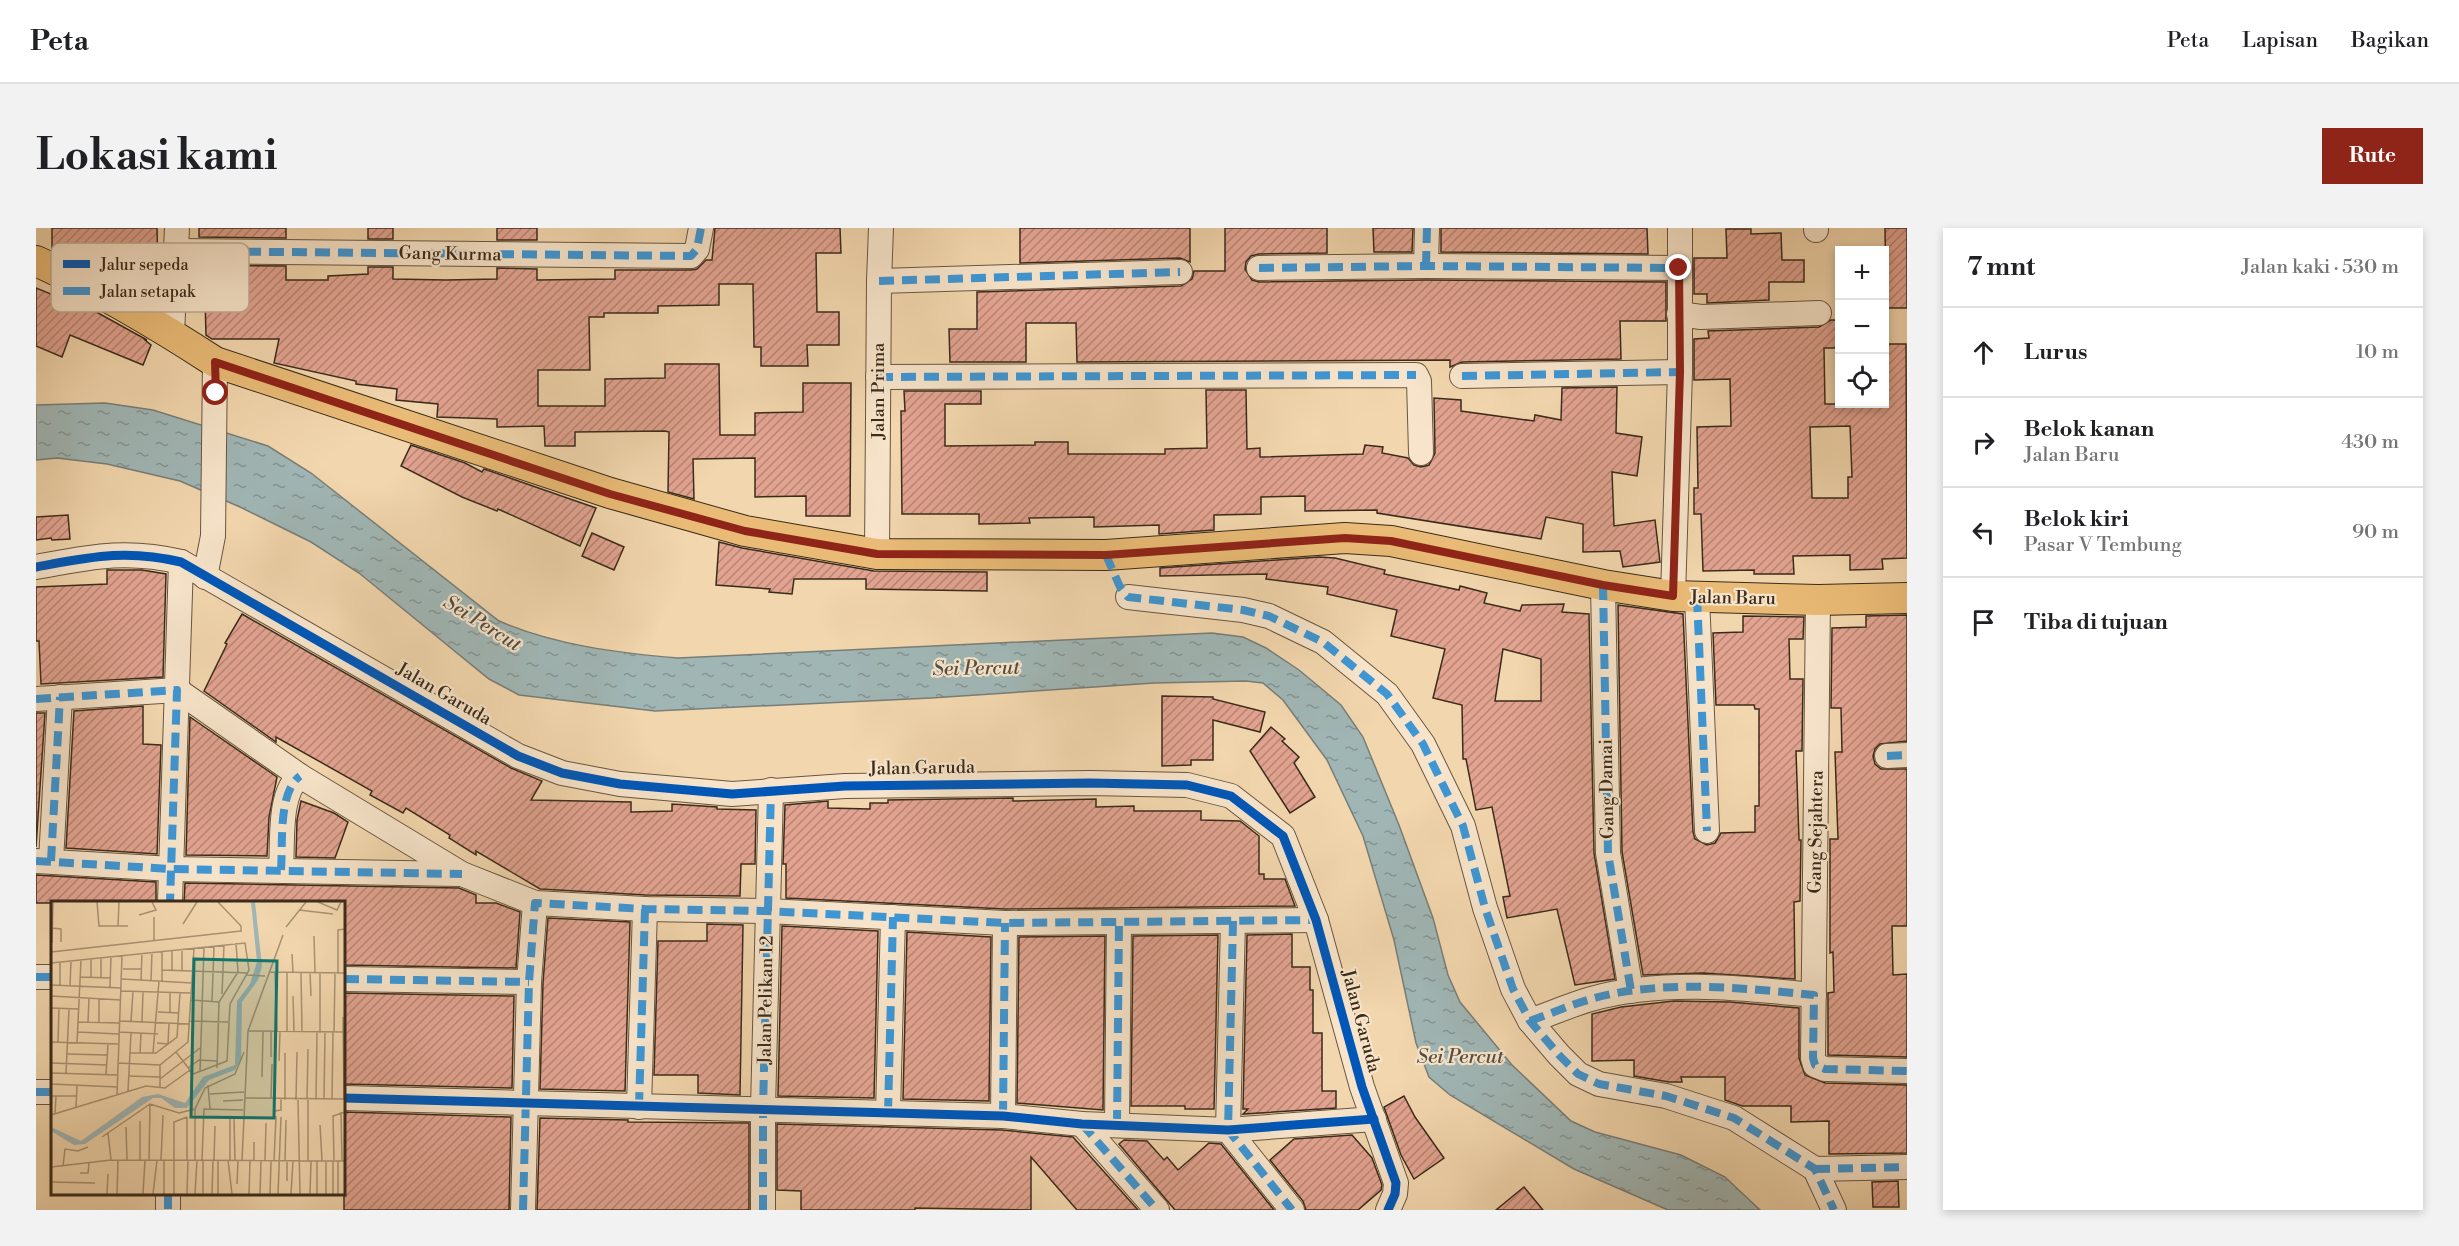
<!DOCTYPE html>
<html lang="id">
<head>
<meta charset="utf-8">
<style>
	body { margin:0; font-family:"Libre Bodoni",serif; background:#f2f2f2; color:#202124 }
	.controls { position:absolute; right:18px; top:18px; display:grid; overflow:hidden; border-radius:0px; box-shadow:0 3px 9px #0003 }
	.controls button { width:54px; height:54px; display:grid; place-items:center; padding:0; border:0; border-bottom:2px solid #e0e0e0; background:#fff; color:#202124; font:30px sans-serif }
	.stop { position:absolute; width:18px; height:18px; margin:-14px; border:4px solid #8f2418; border-radius:50%; background:#fff }
	.stop.end { background:#8f2418; border-color:#fff; box-shadow:0 2px 6px #0008 }
	.list { margin:0; padding:0; list-style:none }
	h2 { display:flex; justify-content:space-between; align-items:center; height:78px; margin:0; padding:0 24px; font-size:26px }
	h2 small { font-size:20px; font-weight:400; color:#757577 }
	.list li { display:grid; grid-template-columns:39px 1fr auto; gap:18px; align-items:center; box-sizing:border-box; height:90px; padding:0 24px; border-top:2px solid #e0e0e0 }
	.list b { display:block; font-size:22px; white-space:nowrap }
	.list p { margin:0; font-size:20px; white-space:nowrap; color:#757577 }
	.list em { font-size:20px; font-style:normal; color:#757577 }
	.icon { flex:none; width:33px; height:33px; fill:none; stroke:currentColor; stroke-width:2; stroke-linecap:round; stroke-linejoin:round }
	.map { position:relative; flex:none; width:1871px; height:982px; overflow:hidden; border-radius:0px }
	header { display:flex; align-items:center; gap:36px; box-sizing:border-box; height:84px; padding:0 30px; background:#fff; border-bottom:2px solid #e0e0e0 }
	header strong { font-size:28px }
	nav { display:flex; gap:33px; margin-inline-start:auto; font-size:21px }
	.intro { display:flex; align-items:center; justify-content:space-between; box-sizing:border-box; height:144px; padding:0 36px }
	h1 { margin:0; font-size:42px }
	.button { padding:15px 27px; border-radius:0px; background:#8f2418; color:#fff; font-size:21px; font-weight:700 }
	main { display:flex; gap:36px; padding:0 36px }
	aside { flex:1; background:#fff; border-radius:0px; box-shadow:0 3px 9px #0003 }
	.map>svg:first-child { display:block }
	.water { fill:url(#water-ripples); stroke:#787e77; stroke-width:1.5 }
	.building { fill:url(#building-hatch); stroke:#3b2b1b; stroke-width:1.5; fill-rule:evenodd }
	.lines { fill:none; stroke-linecap:round; stroke-linejoin:round }
	.minor-casing { stroke:#695640; stroke-width:26 }
	.major-casing { stroke:#3b2b1b; stroke-width:32 }
	.minor { stroke:#f7e4ca; stroke-width:24 }
	.major { stroke:#e9bb76; stroke-width:30 }
	.quiet { stroke:#3e96d4; stroke-width:8; stroke-dasharray:15 8; stroke-linecap:butt }
	.cycleway-casing { stroke:#f7e4ca; stroke-width:13 }
	.cycleway { stroke:#0057b8; stroke-width:9 }
	.route { stroke:#8f2418; stroke-width:8 }
	.labels { text-anchor:middle; dominant-baseline:central; stroke-width:4.5; stroke-linejoin:round; paint-order:stroke }
	.street-label { font-size:18px; fill:#3b2b1b; stroke:#f7e4ca }
	.water-label { font-size:20px; font-style:italic; fill:#544e42; stroke:#f7e4ca }
	.inset-road { fill:none; stroke:#a99273; stroke-width:1.5 }
	.view { fill:#0f766e; fill-opacity:0.15; stroke:#0f766e; stroke-width:3 }
	.inset-edge { fill:none; stroke:#3b2b1b; stroke-width:3 }
	.key { fill:#f7e4ca; stroke:#bfac96; stroke-width:1.5 }
	.key-label { font-size:16px; fill:#3b2b1b }
</style>
</head>
<body>
<header>
<strong>Peta</strong>
<nav><a>Peta</a><a>Lapisan</a><a>Bagikan</a></nav>
</header>
<div class="intro"><h1>Lokasi kami</h1><a class="button">Rute</a></div>
<main>
<div class="map">
<svg width="1871" height="982" viewBox="0 0 1871 982">
	<defs>
		<pattern id="water-ripples" width="26" height="14" patternUnits="userSpaceOnUse" patternTransform="scale(1.5)"><rect width="26" height="14" fill="#a0b6b5"/><path d="M2 4q2-2 4 0t4 0M15 11q2-2 4 0t4 0" fill="none" stroke="#849492"/></pattern>
		<pattern id="building-hatch" width="6" height="6" patternUnits="userSpaceOnUse" patternTransform="scale(1.5)"><rect width="6" height="6" fill="#e2a390"/><path d="M-1 1l2-2M0 6l6-6M5 7l2-2" fill="none" stroke="#b88575"/></pattern>
	</defs>
	<rect width="100%" height="100%" fill="#f2d6ad"/>
	<filter id="stains"><feTurbulence type="fractalNoise" baseFrequency=".00333" numOctaves="4"/><feColorMatrix values="0 0 0 0 .2 0 0 0 0 .09 0 0 0 0 .02 0 0 0 .5 -.17"/></filter>
	<radialGradient id="worn" r=".72"><stop offset=".6" stop-color="#630" stop-opacity="0"/><stop offset="1" stop-color="#630" stop-opacity=".3"/></radialGradient>
	<path class="water" d="M69,175L117,182L232,218L275,245L463,393C519,417 581,425 642,430L1176,405L1207,409L1230,420L1263,442L1305,477L1327,509L1363,597L1397,690L1412,747L1424,774L1476,837L1535,893L1559,904L1645,927L1689,949L1724,982H1632L1538,941L1414,867L1393,849L1380,815L1358,712L1327,608L1291,532L1247,472L1227,455L1210,453L1118,455L895,470L619,483L483,467L453,451L323,345L275,314L204,279L144,253L71,236L21,230L0,232V177Z"/>
	<g class="building">
		<path d="M16,0H121L122,41L58,42L16,21Z"/>
		<path d="M163,0H250V10L163,9Z"/>
		<rect x="332" y="0" width="25" height="11"/>
		<rect x="461" y="0" width="40" height="12"/>
		<path d="M679,0H804L805,25H780L781,84H803V117H771L772,138H725V119H718L717,56H683V77L622,78V85H568V89H553L554,142H502V178H569V151L629,150V136H683L684,207H719V185L767,184V155H815L814,288H770V268L719,269V230L657,231L658,271L632,264L633,204L629,203L539,204V218H509L508,198L461,199V191L401,189L402,176L360,172L361,161L320,156V153L238,135L243,111H176L170,107L169,70H163V37L250,38V52H292V48L332,46V39H357V51L410,52L461,51V40L501,41V52L579,51V42H655L661,41L670,32H676Z"/>
		<path d="M984,0H1154V34L1144,30L984,35Z"/>
		<path d="M1189,0H1291V25L1223,26L1215,28L1210,34L1209,41L1216,52L1223,54L1390,52L1630,54V93H1584L1585,131L1426,134L1414,139V132L1041,134L1040,95H990V134H914L913,101H941V64L1145,58L1156,51L1158,43H1189Z"/>
		<path d="M1337,0H1377L1376,24H1338Z"/>
		<path d="M1405,0H1611L1612,26L1405,24Z"/>
		<path d="M1849,0H1871V80H1850Z"/>
		<path d="M1690,1H1715V6L1745,5L1746,32H1768V54H1733V72L1671,75V66H1658V30H1691Z"/>
		<path d="M0,60L17,67V60L111,112H109L115,117L107,137L34,107L26,129L0,118Z"/>
		<path d="M1795,92H1803V120H1788L1789,176H1850L1849,116H1870L1871,330L1846,331L1847,341L1814,342V327L1757,328L1758,346H1718V342L1667,343L1665,286H1658V260H1662L1661,199L1695,198L1694,151L1658,152V111L1673,110L1672,103L1783,99ZM1814,198L1816,249H1812V270H1776L1774,199Z"/>
		<path d="M1581,159L1580,205L1606,209L1601,248L1576,244L1578,298L1619,292L1624,334L1587,339L1584,323L1547,324V296L1510,289L1505,311L1341,285V282L1269,283V268L1225,269V286L1178,287V302L1123,306V297L1058,299V289L993,290L994,295L943,296V286H866L865,183H869L868,163H945V176H909V218L999,217V214H1032V226H1129V221L1171,220L1170,162H1210L1211,221L1224,220V229L1327,226L1329,217L1347,219L1346,225L1372,230L1378,237L1385,239L1393,237L1399,225L1398,170L1425,172V183L1498,193L1499,187L1525,192L1526,160Z"/>
		<path d="M375,217L429,235L446,244L448,241L560,280L544,318L462,281L461,283L426,269L365,238Z"/>
		<path d="M32,287L34,311L16,312L15,310L0,312V289Z"/>
		<path d="M556,305L588,319L578,342L546,328Z"/>
		<path d="M683,314L706,320L838,343L951,344V363L830,361V351H758L756,366L733,364L734,361L680,357Z"/>
		<path d="M1283,329L1299,330L1349,342L1348,346L1423,362L1424,358L1451,365L1448,375L1484,383L1486,377L1528,376L1526,384L1553,386L1558,625L1579,751L1539,757L1521,681L1471,690L1467,669L1474,668L1456,579L1440,582L1430,531H1427L1426,477L1397,470L1409,421L1355,408L1361,382L1291,366L1292,359L1230,351L1231,346L1124,348V340ZM1467,421L1505,431V473H1459Z"/>
		<path d="M71,342H106L130,346L127,449L5,456L3,413H0V359L71,356Z"/>
		<path d="M1582,377L1647,386L1657,604L1659,611L1671,617L1679,615L1685,605L1719,604V578H1723V481H1719L1718,477H1680L1677,405L1707,404V388L1768,389L1767,411H1753L1754,451H1767L1766,523H1760L1763,612H1765L1764,673L1758,674L1759,751L1667,745L1607,747L1586,624Z"/>
		<path d="M206,386L475,540L506,553L495,572L595,574V584L636,583V576L681,579V581L720,582L719,636H705L704,668L610,667L504,661L440,623V627L413,610L414,607L370,580L367,585L334,567L336,563L240,509V514L168,463L191,416L189,415Z"/>
		<path d="M1871,387V513L1844,516L1839,521L1837,528L1839,536L1845,541H1871V698H1856L1857,747L1871,746V829L1792,827V765L1798,764L1797,724L1794,725V611H1802L1799,524H1806L1805,480H1795L1796,400L1830,399V388Z"/>
		<path d="M1126,468L1177,469V471L1229,484L1224,504L1177,492V532H1155V537L1126,538Z"/>
		<path d="M107,478V516L125,517L121,626L30,620L38,483Z"/>
		<path d="M0,485H9L0,619Z"/>
		<path d="M154,489L241,549L233,589L231,628L150,627Z"/>
		<path d="M1235,499L1249,511L1246,513L1263,529L1258,535L1279,569L1254,585L1214,523Z"/>
		<path d="M977,570V573L1060,571V579L1098,578V583H1165V592L1204,593L1223,608V646H1228V651H1249L1259,678L969,681L750,670V636H747L749,577L792,573V580L834,581V575H852V572Z"/>
		<path d="M265,573L298,585L312,594L299,630L260,629L261,592Z"/>
		<path d="M0,647L120,654V675H0Z"/>
		<path d="M149,655L423,660L440,667V675H460L484,684L480,740L308,737V675H148Z"/>
		<path d="M512,690L594,694L589,863L504,861L507,755Z"/>
		<path d="M671,696L707,697L704,867L662,865V847H618L622,713H671Z"/>
		<path d="M746,698L842,703L838,870L742,868Z"/>
		<path d="M871,704L955,709L953,873L867,871Z"/>
		<path d="M1256,706V739H1274V762H1277V805H1286V863H1300V880L1207,886L1212,881H1207L1211,707Z"/>
		<path d="M1182,707L1178,881H1149V878H1095L1097,708Z"/>
		<path d="M1069,708L1067,882L981,875L983,709Z"/>
		<path d="M308,765L478,768L476,860L308,856Z"/>
		<path d="M1638,773L1694,774L1763,780V830L1769,847L1789,855L1871,857V925L1793,926V893L1755,894V878H1706L1689,872V849H1645L1646,854H1633L1598,848V832L1556,833V786L1585,779Z"/>
		<path d="M1368,868L1379,889L1408,930L1378,951L1365,927L1348,879Z"/>
		<path d="M308,884L475,889L473,982H308Z"/>
		<path d="M504,890L592,892V894L713,895V982H501Z"/>
		<path d="M741,896L966,902L1037,909L1102,982H1041L995,929V982L879,980V982H765V963L741,962Z"/>
		<path d="M1316,907L1336,930L1346,957L1345,962L1322,982H1270L1267,973L1234,932L1258,911Z"/>
		<path d="M1088,912L1111,913L1128,932L1131,929L1142,942L1173,915L1185,916L1238,982H1139L1083,916Z"/>
		<path d="M1862,953L1863,979H1837L1836,954Z"/>
		<path d="M1488,959L1507,982H1460Z"/>
	</g>
	<g class="lines">
		<defs>
			<g id="minor">
				<path d="M1780,0V2"/>
				<path d="M141,23L655,28L661,21L665,0"/>
				<path d="M1390,38L1391,0"/>
				<path d="M1223,40L1390,38L1643,40"/>
				<path d="M843,53L1144,44"/>
				<path d="M1643,86L1665,89L1783,85"/>
				<path d="M136,106L141,0"/>
				<path d="M1426,148L1644,144"/>
				<path d="M842,149L1380,147L1383,153L1385,225"/>
				<path d="M841,326L843,53L845,0"/>
				<path d="M0,339C55,329 90,321 145,334L482,528L526,545L584,556L696,566L809,558L1054,555L1151,557L1195,568L1247,608L1280,692L1326,859L1360,955L1359,966L1352,982"/>
				<path d="M169,349L177,308L179,134"/>
				<path d="M1567,357L1572,625L1595,763"/>
				<path d="M1637,368L1644,144V0"/>
				<path d="M1092,369L1207,382L1233,388L1287,414L1351,466L1387,516L1427,598L1449,680L1477,761L1494,793L1523,827L1542,846L1563,856L1630,868L1698,890L1779,941L1798,982"/>
				<path d="M1661,369L1671,603"/>
				<path d="M1782,372L1777,830L1779,837L1789,841L1871,843"/>
				<path d="M0,471L141,462L264,548L426,646L499,675L609,681L731,683L969,695L1280,692"/>
				<path d="M1851,528L1871,527"/>
				<path d="M0,633L136,641L424,646"/>
				<path d="M15,633L24,469"/>
				<path d="M245,642C247,615 242,564 264,548"/>
				<path d="M134,674L145,334"/>
				<path d="M1197,693L1192,902L1256,982"/>
				<path d="M0,749H16"/>
				<path d="M308,751L493,754"/>
				<path d="M1494,793C1514,786 1534,777 1555,771C1626,751 1706,760 1778,767"/>
				<path d="M0,864H16"/>
				<path d="M308,870L967,888L1046,896L1192,902L1338,891"/>
				<path d="M603,879L609,681"/>
				<path d="M852,885L857,689"/>
				<path d="M967,888L969,695"/>
				<path d="M1046,896L1121,982"/>
				<path d="M1081,897L1083,694"/>
				<path d="M1779,941L1871,939"/>
				<path d="M132,966V982"/>
				<path d="M487,982L493,754L499,675"/>
				<path d="M727,982V880L735,562"/>
			</g>
			<path id="major" d="M0,33C62,61 122,97 179,134L574,265L709,303L841,326L1070,327L1309,310L1355,313L1567,357L1637,368L1782,372L1871,370"/>
		</defs>
		<use href="#minor" class="minor-casing"/>
		<use href="#major" class="major-casing"/>
		<use href="#minor" class="minor"/>
		<use href="#major" class="major"/>
		<g class="quiet">
			<path d="M141,23L655,28L661,21L665,0"/>
			<path d="M1390,38L1391,0"/>
			<path d="M1223,40L1390,38L1643,40"/>
			<path d="M843,53L1144,44"/>
			<path d="M1426,148L1644,144"/>
			<path d="M842,149L1380,147"/>
			<path d="M1070,327L1084,359L1092,369L1207,382L1233,388L1287,414L1351,466L1387,516L1427,598L1449,680L1477,761L1494,793L1523,827L1542,846L1563,856L1630,868L1698,890L1779,941L1798,982"/>
			<path d="M1567,357L1572,625L1595,763"/>
			<path d="M1661,369L1671,603"/>
			<path d="M0,471L141,462L134,674"/>
			<path d="M1851,528L1871,527"/>
			<path d="M0,633L136,641L426,646"/>
			<path d="M15,633L24,469"/>
			<path d="M245,642C247,615 242,564 264,548"/>
			<path d="M1197,693L1192,902L1256,982"/>
			<path d="M0,749H16"/>
			<path d="M308,751L493,754"/>
			<path d="M1494,793C1514,786 1534,777 1555,771C1626,751 1706,760 1778,767L1777,830L1779,837L1789,841L1871,843"/>
			<path d="M0,864H16"/>
			<path d="M603,879L609,681"/>
			<path d="M852,885L857,689"/>
			<path d="M967,888L969,695"/>
			<path d="M1046,896L1121,982"/>
			<path d="M1081,897L1083,694"/>
			<path d="M1779,941L1871,939"/>
			<path d="M132,966V982"/>
			<path d="M487,982L493,754L499,675L609,681L731,683L969,695L1280,692"/>
			<path d="M727,982V880L735,562"/>
		</g>
		<defs>
			<g id="cycleway">
				<path d="M0,339C55,329 90,321 145,334L482,528L526,545L584,556L696,566L809,558L1054,555L1151,557L1195,568L1247,608L1280,692L1326,859L1360,955L1359,966L1352,982"/>
				<path d="M308,870L967,888L1046,896L1192,902L1338,891"/>
			</g>
		</defs>
		<use href="#cycleway" class="cycleway-casing"/>
		<use href="#cycleway" class="cycleway"/>
	</g>
	<g class="lines">
		<path class="route" d="M180,165L179,134L574,266L709,303L841,326L1070,327L1309,310L1355,313L1567,357L1637,368L1644,144L1643,40"/>
	</g>
	<g class="labels">
		<g class="street-label">
			<text transform="translate(414 26) rotate(1)">Gang Kurma</text>
			<text transform="translate(842 163) rotate(-90)">Jalan Prima</text>
			<text transform="translate(1697 370) rotate(1)">Jalan Baru</text>
			<text transform="translate(408 466) rotate(30)">Jalan Garuda</text>
			<text transform="translate(886 540) rotate(-1)">Jalan Garuda</text>
			<text transform="translate(1571 561) rotate(-91)">Gang Damai</text>
			<text transform="translate(1780 604) rotate(-89)">Gang Sejahtera</text>
			<text transform="translate(730 772) rotate(-89)">Jalan Pelikan 12</text>
			<text transform="translate(1325 793) rotate(75)">Jalan Garuda</text>
		</g>
		<g class="water-label">
			<text transform="translate(446 396) rotate(32)">Sei Percut</text>
			<text transform="translate(940 441) rotate(-1)">Sei Percut</text>
			<text x="1424" y="829">Sei Percut</text>
		</g>
	</g>
	<g transform="translate(15 673)">
		<rect width="294" height="294" fill="#f2d6ad"/>
		<path d="M200,1H204L211,65L207,79L191,101L190,158L184,169L158,179L136,207H124L110,197H102L34,243L23,244L0,230V226L30,240L91,196L107,193L134,202L152,176L184,164L186,100L199,83L206,61Z" fill="#a0b6b5"/>
		<path class="inset-road" d="M46,1L48,25H77M167,1L190,25V31M267,1L286,9L290,1M248,9L282,13M88,14L105,9L101,1M103,16V39M132,23L146,1M67,25L68,1M235,26L255,1M0,27L10,28V41M263,35L264,72M1,42L2,1M131,48V70M121,49V69M111,50V80M0,51L190,30M241,53L242,72M0,62L194,42L198,69L179,103L176,160L142,173L125,151M72,68H91M111,69L197,72M218,71L294,72M224,72L226,131M250,72L251,131M259,72L260,95M269,72V132M287,72V29L294,28V37M196,74L214,75M29,76L59,77M40,76V57M50,76V56M71,78L141,82M90,79L91,52M100,79L101,51M0,84L70,87M9,84V61M19,85L20,60M59,86L60,55M70,90L140,92M171,93L173,44M0,95L70,99M242,95L243,131M140,99L168,101M161,100L163,45M0,107L28,108M107,111L128,112M119,111V92M292,116L293,198M69,120L139,123M80,120L82,91M139,120L177,121M27,121L69,122M37,121L38,97M91,121L92,91M48,122V98M197,130L294,131M27,131L68,133M68,131L107,133M220,131V156M236,131V72M283,131L284,73M0,141L67,143M7,141L8,107M26,142L30,59M106,142L117,143L118,122M79,152H105L126,136L129,92M89,152L90,132M102,152L108,80M15,153L56,154M228,160L229,131M0,162L56,164M67,162L109,164L137,141L143,47M137,167L148,159L166,160M166,167L168,101L187,71L185,42M149,171L153,46M0,172L67,174M15,173L18,108M55,174L57,143M77,175L109,176M211,176L212,131M109,178L149,147M0,183L66,186M157,184L159,208M109,186V164M77,190L80,132M159,193L193,191M66,194L71,55M0,195H26M194,197L294,198M220,198L221,163M273,198L274,132M281,198L282,131M234,199V152M245,199L246,151M247,199L249,293M256,199L257,148M265,199L266,131M172,200L192,199M25,207L26,185M223,210L230,209V198M290,211L291,260M4,213L5,195M0,214L95,185L114,187L139,169M179,215V260M183,217L184,260M89,220V259M269,224L271,260M75,226L76,259M57,232L60,259M51,236L99,203L128,212L144,208L154,187L184,173L193,151M98,259L99,203M110,259L112,214M136,259V216M144,259V208M151,259L153,208L192,209M152,259V293M163,259L164,225M177,259L181,293M283,259L282,215L294,211M191,260L197,130L232,34M203,260V241M214,260L215,222M223,260L225,215M234,260L235,219M257,260V199M266,260V293M287,260V293M236,261V280M275,261V293M12,265L14,248L27,250L37,246M0,266L60,259L294,260M29,272H37L38,262M0,281L44,282M186,283L187,260M56,293L57,273M66,293L67,259M92,293L94,259M102,293L106,259M113,293V259M123,293V221L136,216M136,293L137,259M144,293L146,259M161,293L162,259M167,293V259M198,293L199,260M209,293L210,260M219,293L220,260M227,293L230,216M240,293L242,260M259,293L260,260M282,293V260"/>
		<path class="view" d="M143,58L226,60L223,217L140,216Z"/>
		<rect width="294" height="294" class="inset-edge"/>
	</g>
	<rect x="15" y="15" width="198" height="69" rx="9" class="key"/>
	<rect x="27" y="32" width="27" height="8" fill="#0057b8"/>
	<rect x="27" y="59" width="27" height="8" fill="#3e96d4"/>
	<g class="key-label">
		<text x="64" y="42">Jalur sepeda</text>
		<text x="64" y="69">Jalan setapak</text>
	</g>
	<rect width="100%" height="100%" filter="url(#stains)"/>
	<rect width="100%" height="100%" fill="url(#worn)"/>
</svg>
<div class="controls">
<button>+</button>
<button>−</button>
<button><svg class="icon" aria-label="locate" viewBox="0 0 24 24"><circle cx="12" cy="12" r="6"/><path d="M12 2v4M12 18v4M2 12h4M18 12h4"/></svg></button>
</div>
<div class="stop" style="left:180px;top:165px"></div>
<div class="stop end" style="left:1643px;top:40px"></div>
</div>
<aside>
<h2>7 mnt<small>Jalan kaki · 530 m</small></h2>
<ul class="list">
<li><svg class="icon" aria-label="ahead" viewBox="0 0 24 24"><path d="M12 20V5M6 11l6-6 6 6"/></svg><div><b>Lurus</b></div><em>10 m</em></li>
<li><svg class="icon" aria-label="right" viewBox="0 0 24 24"><path d="M7 20v-9h11M14 6l5 5-5 5"/></svg><div><b>Belok kanan</b><p>Jalan Baru</p></div><em>430 m</em></li>
<li><svg class="icon" aria-label="left" viewBox="0 0 24 24"><path d="M17 20v-9H6M10 6l-5 5 5 5"/></svg><div><b>Belok kiri</b><p>Pasar V Tembung</p></div><em>90 m</em></li>
<li><svg class="icon" aria-label="arrive" viewBox="0 0 24 24"><path d="M6 21V4h12l-3 4 3 4H6"/></svg><div><b>Tiba di tujuan</b></div></li>
</ul>
</aside>
</main>
</body>
</html>
